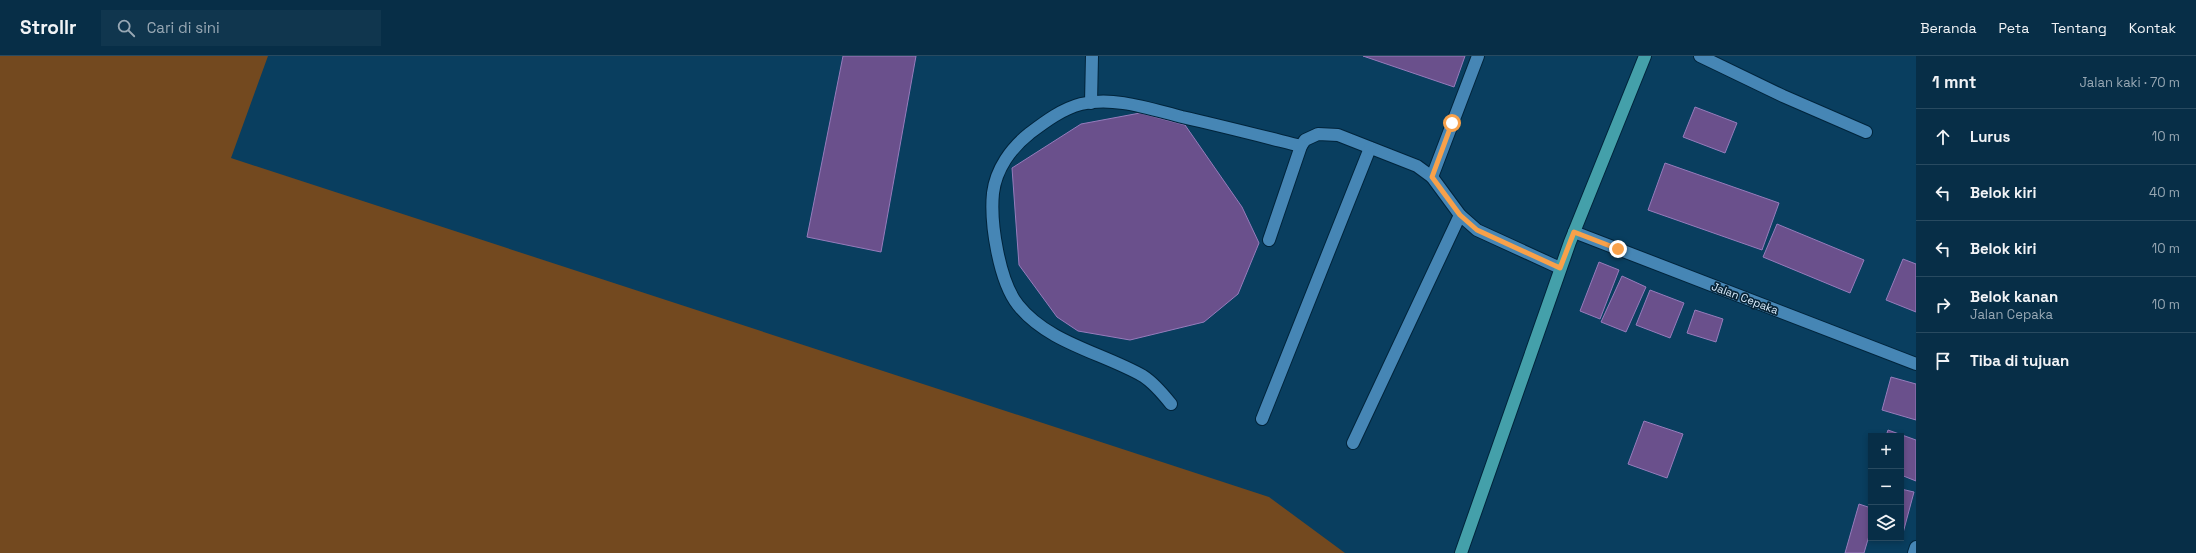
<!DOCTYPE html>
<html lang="id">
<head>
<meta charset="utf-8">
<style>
	body { margin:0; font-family:"Space Grotesk",sans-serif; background:#10364e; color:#f1f3f6 }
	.controls { position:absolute; right:12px; bottom:12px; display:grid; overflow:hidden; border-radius:0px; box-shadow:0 2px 6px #0003 }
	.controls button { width:36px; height:36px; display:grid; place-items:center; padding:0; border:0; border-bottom:1px solid #284a60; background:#072e47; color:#f1f3f6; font:20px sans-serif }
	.stop { position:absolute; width:12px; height:12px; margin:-9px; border:3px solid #f8a14a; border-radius:50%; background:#fff }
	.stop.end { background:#f8a14a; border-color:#fff; box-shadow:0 1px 4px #0008 }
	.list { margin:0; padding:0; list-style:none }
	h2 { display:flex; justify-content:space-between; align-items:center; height:52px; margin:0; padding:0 16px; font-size:17px }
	h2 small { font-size:13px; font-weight:400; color:#98a8b4 }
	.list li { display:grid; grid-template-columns:26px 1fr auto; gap:12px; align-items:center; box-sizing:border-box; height:56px; padding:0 16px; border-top:1px solid #284a60 }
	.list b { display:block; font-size:15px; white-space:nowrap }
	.list p { margin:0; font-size:13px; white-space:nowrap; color:#98a8b4 }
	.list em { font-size:13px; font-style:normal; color:#98a8b4 }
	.icon { flex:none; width:22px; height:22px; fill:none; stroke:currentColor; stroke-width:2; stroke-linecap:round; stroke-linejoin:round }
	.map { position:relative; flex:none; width:1916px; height:497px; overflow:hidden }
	header { display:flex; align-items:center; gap:24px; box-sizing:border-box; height:56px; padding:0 20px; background:#072e47; border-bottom:1px solid #284a60 }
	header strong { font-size:19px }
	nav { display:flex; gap:22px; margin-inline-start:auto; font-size:14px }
	.search { width:280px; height:36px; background:#10364e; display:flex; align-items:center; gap:10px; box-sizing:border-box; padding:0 14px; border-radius:0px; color:#98a8b4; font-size:15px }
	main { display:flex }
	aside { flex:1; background:#072e47 }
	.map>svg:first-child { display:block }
	.green { fill:#73491f }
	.building { fill:#6a508c; stroke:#967cbc }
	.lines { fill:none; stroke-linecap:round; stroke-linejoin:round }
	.minor-casing { stroke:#01243b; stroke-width:14 }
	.major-casing { stroke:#01243b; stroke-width:14 }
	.minor { stroke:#4686b5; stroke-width:12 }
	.major { stroke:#44a0aa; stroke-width:12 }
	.route { stroke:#f8a14a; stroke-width:5 }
	.labels { text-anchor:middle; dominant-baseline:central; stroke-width:3.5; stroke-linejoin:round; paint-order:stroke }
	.street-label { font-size:11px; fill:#dbeefe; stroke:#082437 }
</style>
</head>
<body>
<header>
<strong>Strollr</strong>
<div class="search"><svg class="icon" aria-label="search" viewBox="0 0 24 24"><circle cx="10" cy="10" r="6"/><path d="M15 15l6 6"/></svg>Cari di sini</div>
<nav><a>Beranda</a><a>Peta</a><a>Tentang</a><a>Kontak</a></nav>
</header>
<main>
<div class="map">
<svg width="1916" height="497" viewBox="0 0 1916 497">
	<rect width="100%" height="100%" fill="#093e5f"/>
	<path class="green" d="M0,0H268L231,102L1269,441L1345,497H0Z"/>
	<g class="building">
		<path d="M843,0H916L881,196L807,181Z"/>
		<path d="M1363,0H1465L1454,31Z"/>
		<path d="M1695,51L1737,67L1725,97L1683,81Z"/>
		<path d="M1140,57L1185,69L1242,151L1259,187L1238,238L1204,266L1130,284L1078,275L1057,261L1019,209L1012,112L1081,68Z"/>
		<path d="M1665,107L1779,147L1762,194L1648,154Z"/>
		<path d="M1777,168L1864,204L1850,237L1763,201Z"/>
		<path d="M1903,203L1916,208V256L1886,244Z"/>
		<path d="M1599,206L1619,214L1600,263L1580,255Z"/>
		<path d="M1622,220L1646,231L1626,276L1601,266Z"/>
		<path d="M1650,234L1684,247L1670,282L1636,269Z"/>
		<path d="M1695,254L1723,263L1716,286L1687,277Z"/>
		<path d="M1891,321L1916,328V364L1882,354Z"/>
		<path d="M1644,365L1683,378L1667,422L1628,408Z"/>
		<path d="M1888,374L1916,384V425L1901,419V380H1886Z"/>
		<path d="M1901,433L1914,436L1903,477H1901Z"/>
		<path d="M1859,448L1871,452V473L1864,497H1845Z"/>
	</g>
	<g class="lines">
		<defs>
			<g id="minor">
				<path d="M1700,0L1783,40L1866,76"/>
				<path d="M1091,47L1092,0"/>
				<path d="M1432,121L1478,0"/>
				<path d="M1574,176L1916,308"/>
				<path d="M1269,184L1301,90L1305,84L1318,78L1338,79L1417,110L1432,121L1460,159L1477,174L1560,212"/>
				<path d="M1171,348C1163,338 1154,327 1143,320C1103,297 1048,287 1018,249C999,225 990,167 993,137C996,113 1011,92 1030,77C1046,65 1062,53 1081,48C1114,40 1150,53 1182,61C1222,70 1261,80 1301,90"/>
				<path d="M1262,363L1370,92"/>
				<path d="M1353,387L1460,159"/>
				<path d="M1914,497L1916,491"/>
			</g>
			<path id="major" d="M1461,497L1570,186L1645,0"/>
		</defs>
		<use href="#minor" class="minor-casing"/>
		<use href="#major" class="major-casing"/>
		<use href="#minor" class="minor"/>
		<use href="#major" class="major"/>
	</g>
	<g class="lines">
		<path class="route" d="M1452,67L1432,121L1460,159L1477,174L1560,212L1574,176L1618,193"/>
	</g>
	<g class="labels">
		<g class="street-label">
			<text transform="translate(1745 242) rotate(21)">Jalan Cepaka</text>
		</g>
	</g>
</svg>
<div class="controls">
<button>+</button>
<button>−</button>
<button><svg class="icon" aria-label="layers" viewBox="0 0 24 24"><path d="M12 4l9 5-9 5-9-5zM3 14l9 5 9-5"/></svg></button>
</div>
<div class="stop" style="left:1452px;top:67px"></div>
<div class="stop end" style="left:1618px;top:193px"></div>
</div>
<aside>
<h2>1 mnt<small>Jalan kaki · 70 m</small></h2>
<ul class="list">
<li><svg class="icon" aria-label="ahead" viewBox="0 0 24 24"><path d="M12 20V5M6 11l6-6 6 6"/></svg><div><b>Lurus</b></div><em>10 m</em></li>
<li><svg class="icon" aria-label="left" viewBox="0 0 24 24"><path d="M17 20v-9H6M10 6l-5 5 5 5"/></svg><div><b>Belok kiri</b></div><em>40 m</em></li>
<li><svg class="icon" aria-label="left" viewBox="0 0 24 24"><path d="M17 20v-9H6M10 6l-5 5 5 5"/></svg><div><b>Belok kiri</b></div><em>10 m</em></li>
<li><svg class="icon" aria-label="right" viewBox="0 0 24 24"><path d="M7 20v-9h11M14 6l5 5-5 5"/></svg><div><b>Belok kanan</b><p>Jalan Cepaka</p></div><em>10 m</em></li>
<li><svg class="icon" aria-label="arrive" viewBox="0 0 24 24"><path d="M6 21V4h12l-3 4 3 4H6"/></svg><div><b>Tiba di tujuan</b></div></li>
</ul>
</aside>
</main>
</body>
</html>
